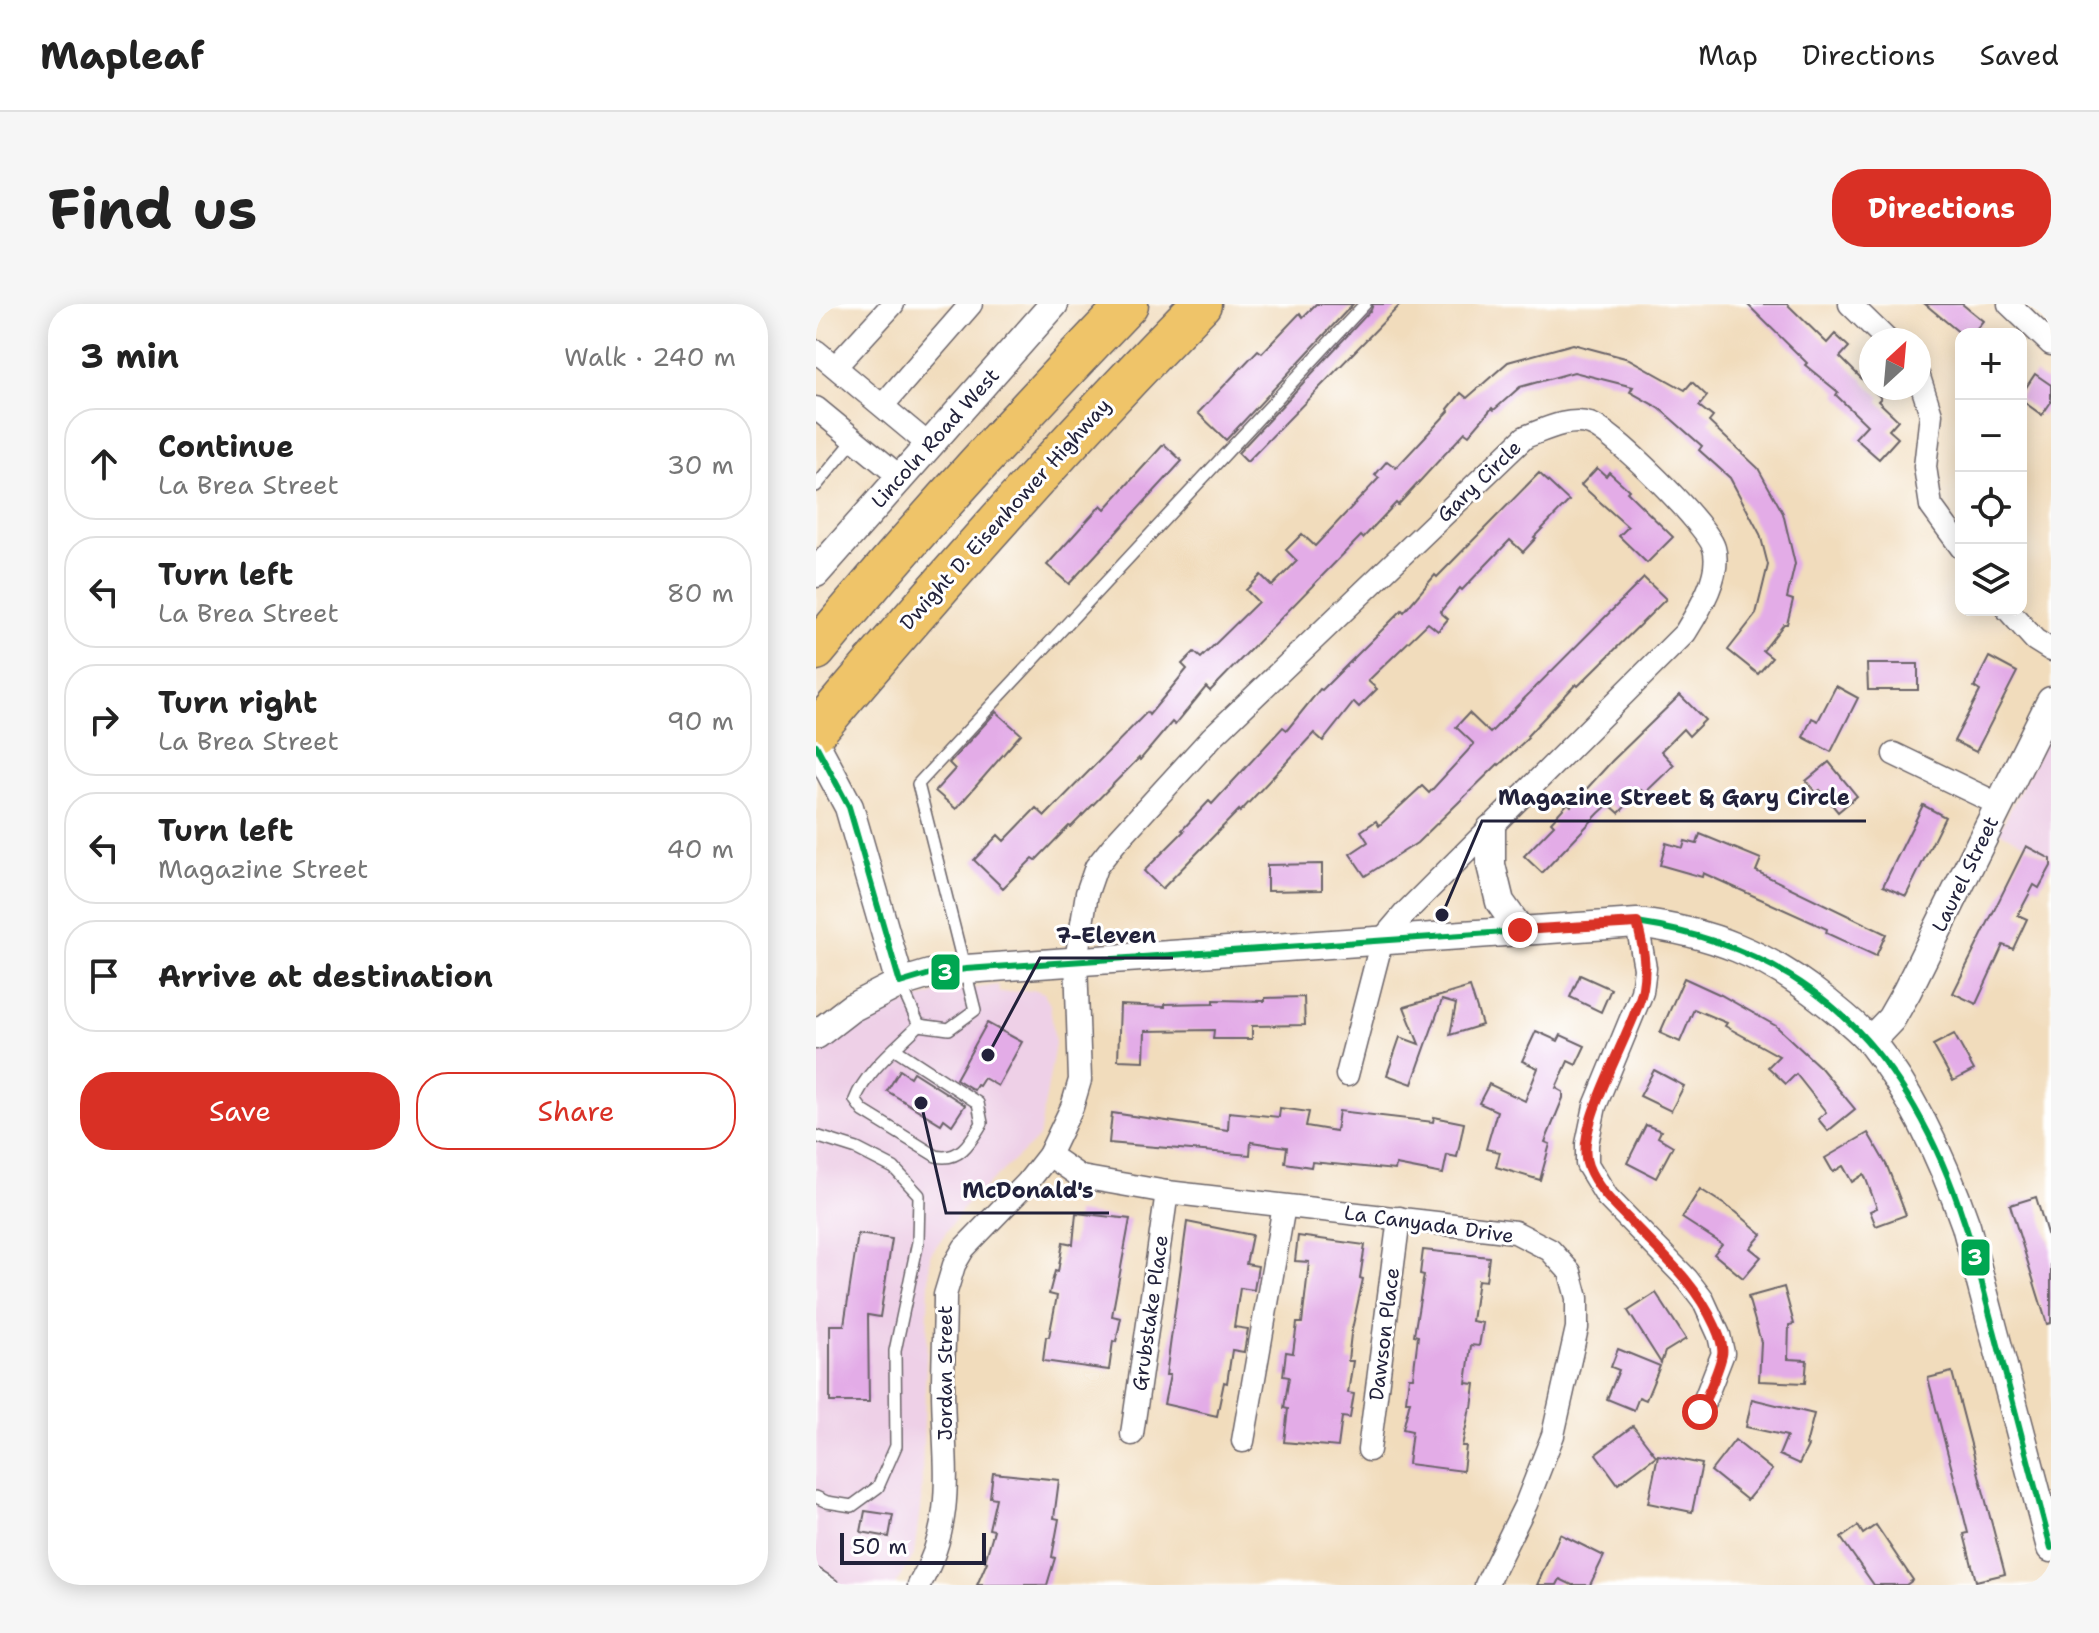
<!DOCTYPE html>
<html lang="en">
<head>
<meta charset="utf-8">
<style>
	body { margin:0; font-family:"Shantell Sans",sans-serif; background:#f6f6f6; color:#222 }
	.controls { position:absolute; right:24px; top:24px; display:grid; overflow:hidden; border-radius:16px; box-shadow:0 4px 20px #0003 }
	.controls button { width:72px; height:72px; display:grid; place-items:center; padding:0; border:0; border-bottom:2px solid #e0e0e0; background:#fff; color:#222; font:40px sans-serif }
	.compass { position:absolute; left:1043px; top:24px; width:72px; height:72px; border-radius:50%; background:#fff; box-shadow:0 4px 20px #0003; rotate:26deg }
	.scale { position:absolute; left:24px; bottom:20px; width:146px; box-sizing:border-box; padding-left:8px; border:4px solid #22223b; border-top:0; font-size:22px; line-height:28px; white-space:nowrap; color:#22223b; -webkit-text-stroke:6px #fff; paint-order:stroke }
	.stop { position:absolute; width:24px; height:24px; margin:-18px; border:6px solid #d93025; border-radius:50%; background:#fff }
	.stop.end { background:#d93025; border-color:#fff; box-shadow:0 2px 8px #0008 }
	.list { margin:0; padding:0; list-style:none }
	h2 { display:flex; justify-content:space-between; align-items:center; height:104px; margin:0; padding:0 32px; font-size:34px }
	h2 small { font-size:26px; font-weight:400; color:#767676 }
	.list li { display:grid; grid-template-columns:52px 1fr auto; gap:24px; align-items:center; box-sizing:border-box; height:112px; margin:0 16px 16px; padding:0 16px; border:2px solid #e0e0e0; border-radius:32px }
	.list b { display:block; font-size:30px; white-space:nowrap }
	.list p { margin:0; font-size:26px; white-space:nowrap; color:#767676 }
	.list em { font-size:26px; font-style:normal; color:#767676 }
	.actions { display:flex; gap:16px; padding:24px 32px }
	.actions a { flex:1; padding:18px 0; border:2px solid #d93025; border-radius:32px; text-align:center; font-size:28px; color:#d93025 }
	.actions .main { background:#d93025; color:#fff }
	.icon { flex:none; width:44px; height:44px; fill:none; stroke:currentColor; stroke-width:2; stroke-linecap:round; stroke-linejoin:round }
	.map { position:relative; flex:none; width:1235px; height:1281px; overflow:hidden; border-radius:32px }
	header { display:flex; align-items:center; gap:48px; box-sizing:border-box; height:112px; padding:0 40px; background:#fff; border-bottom:2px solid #e0e0e0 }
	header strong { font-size:38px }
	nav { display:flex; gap:44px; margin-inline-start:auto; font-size:28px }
	.intro { display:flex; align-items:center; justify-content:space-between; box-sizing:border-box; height:192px; padding:0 48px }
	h1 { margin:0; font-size:56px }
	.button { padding:20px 36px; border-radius:32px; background:#d93025; color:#fff; font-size:28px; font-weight:700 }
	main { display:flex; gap:48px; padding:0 48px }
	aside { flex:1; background:#fff; border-radius:32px; box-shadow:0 4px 20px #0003 }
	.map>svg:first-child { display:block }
	.built { fill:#eed0e7 }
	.building { fill:#e3ace7 }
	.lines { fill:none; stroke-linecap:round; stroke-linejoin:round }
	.service-casing { stroke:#6a6368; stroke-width:14 }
	.minor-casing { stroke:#6a6368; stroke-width:25 }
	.tertiary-casing { stroke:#6a6368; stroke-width:31 }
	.motorway-casing { stroke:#6a6368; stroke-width:43 }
	.service { stroke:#fff; stroke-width:11 }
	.minor { stroke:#fff; stroke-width:22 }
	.tertiary { stroke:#fff; stroke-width:28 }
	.motorway { stroke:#efc469; stroke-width:40 }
	.bus-1-casing { stroke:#fff; stroke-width:12 }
	.bus-1 { stroke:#00a651; stroke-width:6 }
	.route { stroke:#d93025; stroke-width:10 }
	.labels { text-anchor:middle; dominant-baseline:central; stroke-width:6; stroke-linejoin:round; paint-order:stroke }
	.street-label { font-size:20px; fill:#22223b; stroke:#fff }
	.leader { fill:none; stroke:#22223b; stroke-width:3 }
	.callout-dot { fill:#22223b; stroke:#fff; stroke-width:3 }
	.callout-label { font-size:22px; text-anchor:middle; font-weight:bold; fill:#22223b; stroke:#fff; stroke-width:6; stroke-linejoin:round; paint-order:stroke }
	.line-badge { stroke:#fff; stroke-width:3 }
	.badge-label { font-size:22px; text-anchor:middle; font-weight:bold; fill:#fff }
</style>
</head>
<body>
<header>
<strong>Mapleaf</strong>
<nav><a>Map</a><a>Directions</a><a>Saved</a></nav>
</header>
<div class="intro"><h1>Find us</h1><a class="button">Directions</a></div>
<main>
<aside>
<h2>3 min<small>Walk · 240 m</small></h2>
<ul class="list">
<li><svg class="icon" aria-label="ahead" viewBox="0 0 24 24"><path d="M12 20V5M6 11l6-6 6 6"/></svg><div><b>Continue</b><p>La Brea Street</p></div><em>30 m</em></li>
<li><svg class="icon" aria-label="left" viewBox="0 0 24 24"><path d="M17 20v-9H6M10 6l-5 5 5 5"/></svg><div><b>Turn left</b><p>La Brea Street</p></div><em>80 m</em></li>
<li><svg class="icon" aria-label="right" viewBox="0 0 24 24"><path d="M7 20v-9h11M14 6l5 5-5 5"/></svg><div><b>Turn right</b><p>La Brea Street</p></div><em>90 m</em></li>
<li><svg class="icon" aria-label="left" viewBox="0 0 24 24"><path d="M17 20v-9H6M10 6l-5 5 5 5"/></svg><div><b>Turn left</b><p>Magazine Street</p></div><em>40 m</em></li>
<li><svg class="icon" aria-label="arrive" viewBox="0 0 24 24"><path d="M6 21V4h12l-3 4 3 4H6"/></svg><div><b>Arrive at destination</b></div></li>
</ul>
<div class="actions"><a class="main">Save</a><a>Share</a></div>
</aside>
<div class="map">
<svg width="1235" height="1281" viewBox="0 0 1235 1281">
	<rect width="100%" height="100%" fill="#fff"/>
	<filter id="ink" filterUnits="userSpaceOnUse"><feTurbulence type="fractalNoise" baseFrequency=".0125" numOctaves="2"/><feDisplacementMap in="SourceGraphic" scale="16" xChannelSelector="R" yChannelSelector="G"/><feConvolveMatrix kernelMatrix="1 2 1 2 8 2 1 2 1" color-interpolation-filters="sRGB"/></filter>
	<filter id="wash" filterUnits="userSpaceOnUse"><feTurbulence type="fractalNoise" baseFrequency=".006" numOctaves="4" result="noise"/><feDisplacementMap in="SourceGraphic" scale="32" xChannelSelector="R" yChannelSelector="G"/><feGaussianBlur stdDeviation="1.8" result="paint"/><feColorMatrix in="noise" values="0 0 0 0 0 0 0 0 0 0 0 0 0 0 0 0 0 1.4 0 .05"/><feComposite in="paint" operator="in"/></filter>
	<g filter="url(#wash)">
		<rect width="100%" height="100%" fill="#f1dcbc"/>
		<g class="built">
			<path d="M1235,426V553L1183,527Z"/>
			<path d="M182,681L183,689L220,686L228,689L234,701L239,740L223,833L148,903L114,951L105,1197L98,1251L79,1281H0V752L16,737L48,717L83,702L121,689Z"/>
		</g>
		<g id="blocks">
			<g class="building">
				<path d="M500,0H537L410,136L382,109L442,46L446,49L484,9L487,13Z"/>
				<path d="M557,0H585L431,158L422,149L555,6Z"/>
				<path d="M931,0H971L1011,39L1019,30L1033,43L1024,53L1065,94L1062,97L1082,116L1073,126L1082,134L1063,155L1039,134L1051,121L1020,91L1022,88L989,61L991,59Z"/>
				<path d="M1109,0H1146L1167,17L1156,30H1145Z"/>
				<path d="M757,40L813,55L869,86L876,78L891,92L883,102L897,113L893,118L942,164L967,209L979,260L971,294L977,296L971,320H968L947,347L956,354L942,370L912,346L940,310L952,261L944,230L914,174L883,146L886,142L843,104L814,88L817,83L758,68L704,83L678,106L676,104L653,131L649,128L582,201L580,199L547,234L545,232L394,387L390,383L359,421L356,418L324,456L323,454L255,523L253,522L220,556L217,554L187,584L158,556L182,531L188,537L220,504L229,512L331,408L333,411L371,365L366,360L378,348L385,354L442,298L430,286L445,271L456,282L481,257L470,246L486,230L499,242L563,174L559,171L571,157L580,164L633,107L632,105L645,89L651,94L692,58Z"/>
				<path d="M1219,70L1235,81V98L1226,111L1205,96V91Z"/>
				<path d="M348,140L366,157L253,280L231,261L285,201L289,205Z"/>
				<path d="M781,164L790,172L793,168L813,186L811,188L857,233L831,259L803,232L812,223L765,181Z"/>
				<path d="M723,169L753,197L718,233L720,234L707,248L694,236L646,286L644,284L624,308L632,315L622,327L612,319L552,377L561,385L543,403L538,398L507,437L498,429L424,508L423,506L346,585L328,567L368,527L366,526L393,497L396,500L467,423L471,426L504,385L506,386L586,306L588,308L619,271L621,273Z"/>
				<path d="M828,274L850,295L762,382L760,380L711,432L712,434L683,461L682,460L601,539L549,572L534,550L552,538L545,527L560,517L563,522L606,482L613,489L658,440L640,423L653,409L674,429Z"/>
				<path d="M1173,353L1201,368L1160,448L1138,437L1164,387L1158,383Z"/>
				<path d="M1051,360H1102V386H1052Z"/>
				<path d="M1020,382L1042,394L1015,448L987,433L996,414L1002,417Z"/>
				<path d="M864,391L889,416L873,432L867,425L845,447L858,461L829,489L825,486L803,509L793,500L783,509L726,569L708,552L738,521L735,518L752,499L755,502L796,457Z"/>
				<path d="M180,408L205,430L140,505L119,487L139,465L133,459Z"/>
				<path d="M1013,458L1041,492L1022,508L1004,486L1000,489L990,477Z"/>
				<path d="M1107,501L1129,513L1090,592L1067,582Z"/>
				<path d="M884,530L945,555L940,567L1070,630L1060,652L1010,629L1011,625L887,569L886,573L844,561L850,539L867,544L869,537L881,540Z"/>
				<path d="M1210,542L1235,555V562L1223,584L1218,581L1202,611L1211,615L1197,645L1187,641L1160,700L1137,689Z"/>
				<path d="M506,560V586L451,587V561Z"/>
				<path d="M764,671L795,685L785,708L754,693Z"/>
				<path d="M868,674L905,691L960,722L1005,764L1039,805L1012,827L1002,815L1010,808L980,770L970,780L952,763L963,752L909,722L911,719L878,705L864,738L844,729Z"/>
				<path d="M654,683L666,721L634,731L640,700L626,696L596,780L571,771L584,733L603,740L588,703Z"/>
				<path d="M488,693L489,721L436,722V735H397L398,726L329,727L328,757L302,756L304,701L349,703V700L398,699V696L449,697V694Z"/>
				<path d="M171,719L206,738L182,782L168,774L163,782L161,781L158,786L140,775Z"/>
				<path d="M720,727L742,737L745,731L769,742L760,761L752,757L740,784L747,788V794L729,838L734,840L724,876L680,863L684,848L670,845L681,807L663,799L673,780L709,797L722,764L706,757Z"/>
				<path d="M1138,730L1158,766L1137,777L1117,741Z"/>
				<path d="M84,766L94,773L97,768L149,801L136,821L128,815L125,820L71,787Z"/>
				<path d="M838,766L868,782L855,807L824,792Z"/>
				<path d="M464,804L493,808L490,822L520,827L523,807L617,818L618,813L648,819L641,853L631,851L627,870L580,861L579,866L496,858L495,863L469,859L471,843L435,838L434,851L293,839L296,809L412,826L413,808L463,813Z"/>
				<path d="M830,821L845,827L842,833L857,842L840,874L811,859Z"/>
				<path d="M1052,829L1071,862L1090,911L1060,922L1054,907L1061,904L1048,870L1036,878L1027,862L1017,868L1009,854Z"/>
				<path d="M884,885L920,908L946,930L934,944L945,953L927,974L898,950L906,940L866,914Z"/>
				<path d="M1220,893L1235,943V1019L1231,1020L1194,901Z"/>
				<path d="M260,909L314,915L296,1012L305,1014L300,1038L297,1037L293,1066L227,1057L230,1033H233L241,992L233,990L239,967L242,968L247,938L257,940Z"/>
				<path d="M371,918L436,931L430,960L442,962L438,986L424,984L418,1023L432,1025L428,1048L416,1046L411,1079L408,1078L401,1112L348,1100L354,1071H350Z"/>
				<path d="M42,930L76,935L64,1013L52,1011L53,1098H14V1021H28Z"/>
				<path d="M482,932L549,941L544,974L547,975L535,1030L532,1057H537L532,1089L538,1090L534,1114L526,1113L522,1143L468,1138L472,1105L468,1104L473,1073L467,1072L470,1048L477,1049L481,1019H486L493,958L479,957Z"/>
				<path d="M607,946L673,953L670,977L662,976L656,1017L667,1019L663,1042L655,1041L650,1079L659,1080L656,1104H654L646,1142H650L647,1167L592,1160L596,1127L587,1125L594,1097H590L593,1073H597L602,1032L598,1031L608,971L604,970Z"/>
				<path d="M968,983L978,1020L973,1021L972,1055L991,1056L989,1079L943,1077L945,1038L932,993Z"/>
				<path d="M840,989L870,1035L849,1048L845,1059L812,1007Z"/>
				<path d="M802,1045L844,1062L830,1096L823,1093L818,1106L791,1095L803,1066L795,1063Z"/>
				<path d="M1136,1068L1189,1270L1160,1277L1148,1230L1152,1229L1140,1181L1112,1074Z"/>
				<path d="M936,1095L998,1110L990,1141L992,1142L983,1160L963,1151L971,1132L930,1123Z"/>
				<path d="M817,1122L840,1152L802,1180L780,1150Z"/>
				<path d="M919,1136L956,1166L931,1196L895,1167Z"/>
				<path d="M842,1151L886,1160L876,1208L832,1199Z"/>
				<path d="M177,1169L243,1176L238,1214L243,1215L236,1253L239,1254L231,1281H161L171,1258L169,1257L178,1226L173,1225L180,1194L174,1193Z"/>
				<path d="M49,1207L77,1211L73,1233L45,1228Z"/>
				<path d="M1060,1221L1097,1276L1090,1281H1058L1025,1234L1042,1222L1047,1230Z"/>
				<path d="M744,1230L788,1252L774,1281H756L744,1275L741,1281H721Z"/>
			</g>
		</g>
	</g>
	<g filter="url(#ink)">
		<use href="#blocks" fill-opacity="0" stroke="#6a6368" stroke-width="2"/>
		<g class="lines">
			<defs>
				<g id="service">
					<path d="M0,182L38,136"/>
					<path d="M103,721L133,725L159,706L102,480L549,0"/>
					<path d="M79,745L162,799L166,819C155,837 144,858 120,852L47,807L39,796C50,767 81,743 103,721L84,679"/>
					<path d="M0,832L41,845L78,864L103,891L102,938L79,1047L80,1142L62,1183L36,1202L11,1198L0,1193"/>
					<path d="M0,1270L17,1281"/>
				</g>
				<g id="minor">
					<path d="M1034,0L1071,36"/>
					<path d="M1193,0L1235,40"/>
					<path d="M0,47L113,141"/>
					<path d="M20,62L77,0"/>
					<path d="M1103,73L1115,110L1109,163L1115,202L1145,243"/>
					<path d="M67,101L155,0"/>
					<path d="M0,104L84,173"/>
					<path d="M1192,306L1219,336L1235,346"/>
					<path d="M1078,450L1184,501"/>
					<path d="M821,619L829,664L826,688L779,802L771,840V860L791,893L871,975L887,996L903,1031L907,1049L884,1108"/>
					<path d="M233,851L265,873L351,888L699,928L734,946L754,968L761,994V1024L737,1131L710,1200L670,1281"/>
					<path d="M316,1130L351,888"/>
					<path d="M427,1137L468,902"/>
					<path d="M553,1146L583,914"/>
					<path d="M103,1281C142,1215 127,1156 127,1083C127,1052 129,1021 129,991L138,961L148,944L211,879L233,851L256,803L264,776L260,656L271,589L280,563L300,538L396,433L709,133C728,126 753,113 774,120C797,127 892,222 898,244C906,271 882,308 869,329L590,608L566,636L531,771"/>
				</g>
				<g id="tertiary">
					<path d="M0,269L238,0"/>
					<path d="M0,441L33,503L84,679L114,670L150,665L821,619C895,628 951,650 1009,697C1025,710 1042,723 1055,738C1097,791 1128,859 1150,922L1235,1244"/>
					<path d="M675,525V561L684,598L704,626"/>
					<path d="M0,731L35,704L84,679"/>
					<path d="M1054,737L1075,715L1091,687L1235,397"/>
				</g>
				<g id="motorway">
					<path d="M0,346C99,226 204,112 312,0"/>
					<path d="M0,427C124,280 250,137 385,0"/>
				</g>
			</defs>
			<use href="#service" class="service-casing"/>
			<use href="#minor" class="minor-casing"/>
			<use href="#tertiary" class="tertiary-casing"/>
			<use href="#motorway" class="motorway-casing"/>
			<use href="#service" class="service"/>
			<use href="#minor" class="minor"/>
			<use href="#tertiary" class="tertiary"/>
			<use href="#motorway" class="motorway"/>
			<defs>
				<path id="bus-1" d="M0,441L33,503L84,679L114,670L150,665L821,619C1001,646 1095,753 1149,920C1161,955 1168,991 1178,1026C1197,1099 1216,1171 1235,1244"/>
			</defs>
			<use href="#bus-1" class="bus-1-casing"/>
			<use href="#bus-1" class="bus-1"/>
		</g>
	</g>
	<g class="lines" filter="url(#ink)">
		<path class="route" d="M704,626L821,619C827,641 831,661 827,684C819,726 756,823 772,862C781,885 800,902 816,919C849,953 880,980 899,1022C903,1031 908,1042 906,1051C902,1070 891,1090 884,1108"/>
	</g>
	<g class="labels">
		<g class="street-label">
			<text transform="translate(119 134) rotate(-48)">Lincoln Road West</text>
			<text transform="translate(663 177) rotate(-44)">Gary Circle</text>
			<text transform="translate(189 210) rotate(-48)">Dwight D. Eisenhower Highway</text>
			<text transform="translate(1149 570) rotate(-64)">Laurel Street</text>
			<text transform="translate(613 920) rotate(8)">La Canyada Drive</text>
			<text transform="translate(334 1009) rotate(-82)">Grubstake Place</text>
			<text transform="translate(568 1030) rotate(-83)">Dawson Place</text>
			<text transform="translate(129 1069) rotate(-90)">Jordan Street</text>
		</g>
	</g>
	<path class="leader" d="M626 611L666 517H1050M172 751L224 654H357M105 799L130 909H293"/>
	<g class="callout-dot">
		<circle cx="626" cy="611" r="8"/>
		<circle cx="172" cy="751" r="8"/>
		<circle cx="105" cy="799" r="8"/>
	</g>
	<g class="callout-label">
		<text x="858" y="501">Magazine Street &amp; Gary Circle</text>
		<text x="290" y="639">7-Eleven</text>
		<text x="212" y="894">McDonald's</text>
	</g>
	<g class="line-badge">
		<rect x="114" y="649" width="31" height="38" rx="8" fill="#00a651"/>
		<rect x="1144" y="934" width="31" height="39" rx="8" fill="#00a651"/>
	</g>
	<g class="badge-label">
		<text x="129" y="676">3</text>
		<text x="1159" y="961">3</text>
	</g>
</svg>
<div class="controls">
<button>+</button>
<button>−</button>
<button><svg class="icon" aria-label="locate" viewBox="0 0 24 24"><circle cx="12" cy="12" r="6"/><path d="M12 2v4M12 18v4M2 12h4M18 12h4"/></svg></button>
<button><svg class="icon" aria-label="layers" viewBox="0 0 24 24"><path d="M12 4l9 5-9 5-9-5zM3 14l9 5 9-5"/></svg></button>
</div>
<svg class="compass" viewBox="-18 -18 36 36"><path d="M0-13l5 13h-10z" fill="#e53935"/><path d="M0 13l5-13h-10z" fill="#767676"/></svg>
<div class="scale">50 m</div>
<div class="stop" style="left:884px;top:1108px"></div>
<div class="stop end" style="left:704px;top:626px"></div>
</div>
</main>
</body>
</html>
